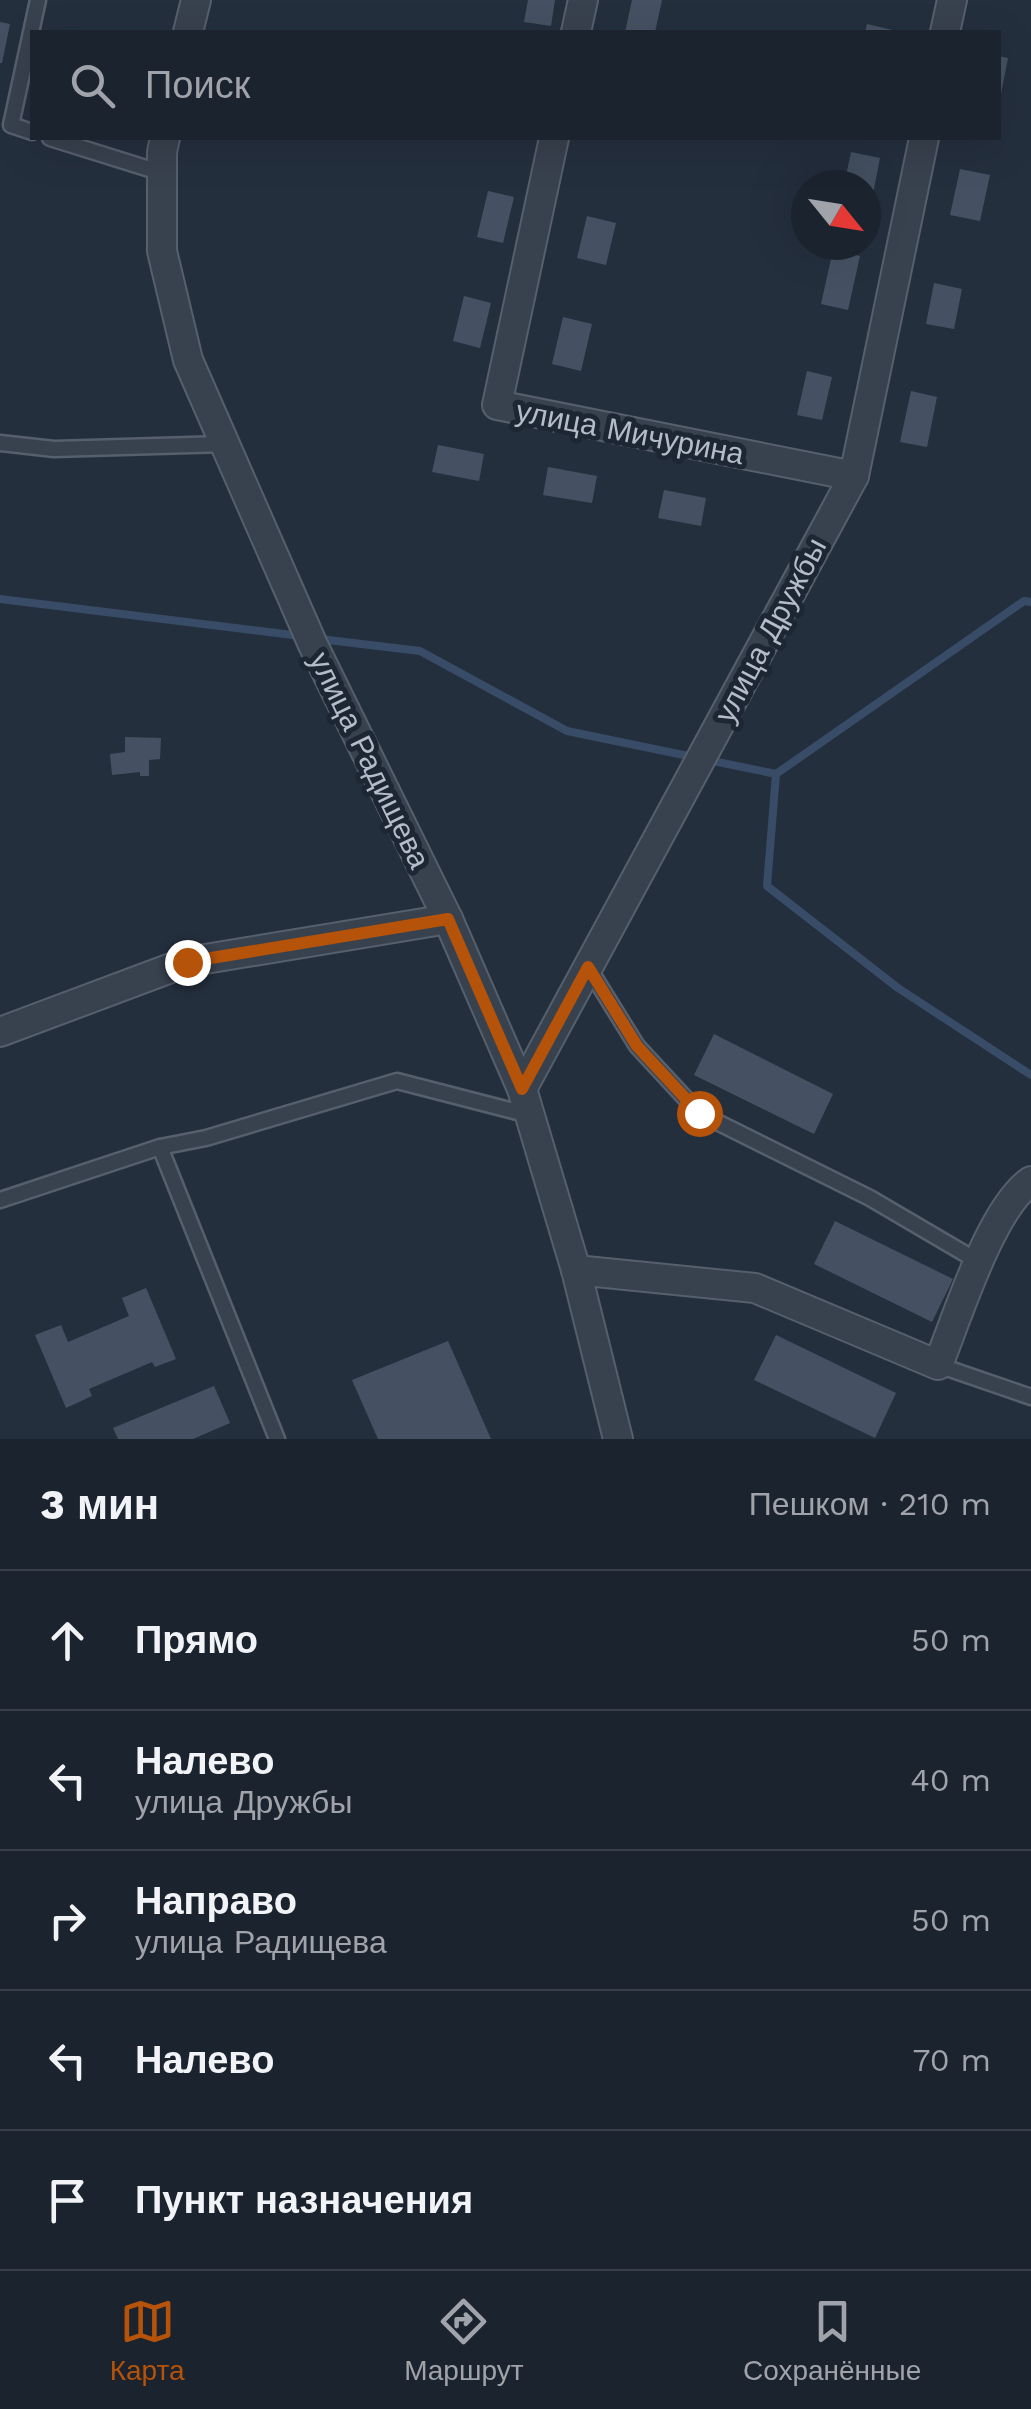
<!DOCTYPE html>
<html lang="ru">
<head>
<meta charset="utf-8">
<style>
	body { margin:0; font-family:"Work Sans",sans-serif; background:#242b36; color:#f1f3f6 }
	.compass { position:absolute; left:791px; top:170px; width:90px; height:90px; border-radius:50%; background:#1b232e; box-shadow:0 10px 40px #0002; rotate:120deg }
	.stop { position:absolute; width:30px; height:30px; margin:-22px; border:8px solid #b45309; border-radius:50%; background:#fff }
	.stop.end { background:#b45309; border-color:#fff; box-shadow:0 2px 10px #0008 }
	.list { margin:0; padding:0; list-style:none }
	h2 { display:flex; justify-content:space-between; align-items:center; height:130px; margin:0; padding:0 40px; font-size:42px }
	h2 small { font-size:32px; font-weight:400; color:#a0a4aa }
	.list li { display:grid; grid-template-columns:65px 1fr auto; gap:30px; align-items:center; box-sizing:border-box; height:140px; padding:0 40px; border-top:2px solid #39404a }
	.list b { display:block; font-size:38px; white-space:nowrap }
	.list p { margin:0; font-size:32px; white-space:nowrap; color:#a0a4aa }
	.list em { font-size:32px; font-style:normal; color:#a0a4aa }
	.icon { flex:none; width:55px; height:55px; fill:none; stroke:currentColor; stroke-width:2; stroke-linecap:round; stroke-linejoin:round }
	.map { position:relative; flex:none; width:1031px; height:1439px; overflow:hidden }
	.search { position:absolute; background:#1b232e; box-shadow:0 10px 40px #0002; left:30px; right:30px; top:30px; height:110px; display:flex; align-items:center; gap:25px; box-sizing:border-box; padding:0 35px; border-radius:0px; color:#a0a4aa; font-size:38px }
	.sheet { height:830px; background:#1b232e }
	nav { display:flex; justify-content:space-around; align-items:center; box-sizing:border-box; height:140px; border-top:2px solid #39404a; background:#1b232e; font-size:28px; color:#a0a4aa }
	nav a { display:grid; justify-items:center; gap:5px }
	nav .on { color:#b45309 }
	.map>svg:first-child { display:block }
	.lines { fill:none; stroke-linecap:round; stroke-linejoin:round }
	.stream { stroke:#394c67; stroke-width:8 }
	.building { fill:#455162 }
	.lane-casing { stroke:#565f6c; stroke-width:19 }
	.street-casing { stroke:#565f6c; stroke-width:32 }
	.lane { stroke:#38414e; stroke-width:14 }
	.street { stroke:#38414e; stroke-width:28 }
	.route { stroke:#b45309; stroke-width:12 }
	.labels { text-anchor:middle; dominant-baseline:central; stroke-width:10; stroke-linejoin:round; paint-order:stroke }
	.street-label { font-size:30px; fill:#b4bcc9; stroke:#1d2633 }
</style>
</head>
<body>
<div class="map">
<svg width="1031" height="1439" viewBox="0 0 1031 1439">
	<rect width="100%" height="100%" fill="#242f3e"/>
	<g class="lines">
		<g class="stream">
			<path d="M0,599L301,636"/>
			<path d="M320,639L420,651L567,731L776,774L1024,601L1031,602"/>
			<path d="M776,774L767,886L898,988L1031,1075"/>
		</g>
	</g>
	<g class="building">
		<path d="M528,0H555L551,26L524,22Z"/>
		<path d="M632,0H662L655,32H625Z"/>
		<path d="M0,22L10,24L2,63H0Z"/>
		<path d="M867,24L897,31V32H865Z"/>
		<path d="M998,56L1008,58L1000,99H998Z"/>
		<path d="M851,152L880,158L871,204L866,203V185H844Z"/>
		<path d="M960,169L990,175L980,221L950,215Z"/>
		<path d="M488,191L514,197L503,243L477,237Z"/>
		<path d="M587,216L616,223L606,265L577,258Z"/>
		<path d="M833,250L860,256L848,310L821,304Z"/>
		<path d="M934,283L962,289L954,329L926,324Z"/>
		<path d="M464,296L491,303L480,348L453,341Z"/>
		<path d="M563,317L592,324L581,371L552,364Z"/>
		<path d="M807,371L832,377L822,420L797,415Z"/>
		<path d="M911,391L937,397L927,447L900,442Z"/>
		<path d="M438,445L484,454L479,481L432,472Z"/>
		<path d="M548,467L597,476L592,503L543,495Z"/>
		<path d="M664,490L706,498L701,526L658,518Z"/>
		<path d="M125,737L161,738L160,759L149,760V776H140V772L112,775L110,754L125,752Z"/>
		<path d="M714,1034L833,1094L814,1134L694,1075Z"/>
		<path d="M835,1221L953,1279L932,1322L814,1264Z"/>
		<path d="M146,1288L176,1359L155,1367L152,1362L89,1389L92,1396L66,1408L35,1335L61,1325L68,1342L129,1316L122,1298Z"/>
		<path d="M776,1335L896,1393L875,1438L754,1380Z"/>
		<path d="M448,1341L491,1439H378L352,1380Z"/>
		<path d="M214,1386L230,1423L193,1439H118L113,1428Z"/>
	</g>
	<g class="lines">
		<defs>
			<g id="lane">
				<path d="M32,132L11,125L38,0"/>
				<path d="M50,138L162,173"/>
				<path d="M0,443L54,449L225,444"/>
				<path d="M588,967L637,1046L699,1113L870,1198L979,1262"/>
				<path d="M160,1147L277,1439"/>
				<path d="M0,1200L160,1147L206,1138L397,1081L529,1115"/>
				<path d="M938,1365L1031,1397"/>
			</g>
			<g id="street">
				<path d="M188,32L196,0"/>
				<path d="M576,32L583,0"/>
				<path d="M945,32L952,0"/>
				<path d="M165,138L162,152V251L188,360L313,645L448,919L522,1089L576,1270L618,1439"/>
				<path d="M554,138L497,405L854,476"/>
				<path d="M0,1032L187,962L448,919"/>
				<path d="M522,1089L854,476L924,138"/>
				<path d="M576,1270L755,1288L938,1365C957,1318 991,1208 1031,1181"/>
			</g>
		</defs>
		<use href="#lane" class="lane-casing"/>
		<use href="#street" class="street-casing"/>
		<use href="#lane" class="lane"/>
		<use href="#street" class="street"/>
	</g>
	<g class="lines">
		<path class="route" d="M187,962L448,919L522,1089L588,967L637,1046L699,1113"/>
	</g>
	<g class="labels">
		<g class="street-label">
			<text transform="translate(630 432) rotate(11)">улица Мичурина</text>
			<text transform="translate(770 630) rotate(-62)">улица Дружбы</text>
			<text transform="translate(370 760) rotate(64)">улица Радищева</text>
		</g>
	</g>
</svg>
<svg class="compass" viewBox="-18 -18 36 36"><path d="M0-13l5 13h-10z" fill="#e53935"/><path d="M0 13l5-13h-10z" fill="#a0a4aa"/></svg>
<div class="stop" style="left:699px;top:1113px"></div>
<div class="stop end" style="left:187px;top:962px"></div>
<div class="search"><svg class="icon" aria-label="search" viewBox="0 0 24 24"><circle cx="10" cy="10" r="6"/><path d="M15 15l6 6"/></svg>Поиск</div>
</div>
<section class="sheet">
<h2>3 мин<small>Пешком · 210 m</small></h2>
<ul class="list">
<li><svg class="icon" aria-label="ahead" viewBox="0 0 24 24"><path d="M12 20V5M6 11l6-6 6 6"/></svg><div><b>Прямо</b></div><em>50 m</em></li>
<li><svg class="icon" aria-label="left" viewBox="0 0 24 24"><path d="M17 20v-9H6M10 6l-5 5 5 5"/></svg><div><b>Налево</b><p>улица Дружбы</p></div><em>40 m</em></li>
<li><svg class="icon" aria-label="right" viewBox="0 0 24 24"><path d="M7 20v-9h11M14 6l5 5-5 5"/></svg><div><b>Направо</b><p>улица Радищева</p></div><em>50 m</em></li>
<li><svg class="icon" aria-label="left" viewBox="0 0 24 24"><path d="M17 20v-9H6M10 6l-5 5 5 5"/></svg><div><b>Налево</b></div><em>70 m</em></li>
<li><svg class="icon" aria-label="arrive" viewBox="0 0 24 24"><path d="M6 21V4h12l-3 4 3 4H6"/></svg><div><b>Пункт назначения</b></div></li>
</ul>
</section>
<nav>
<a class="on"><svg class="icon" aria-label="map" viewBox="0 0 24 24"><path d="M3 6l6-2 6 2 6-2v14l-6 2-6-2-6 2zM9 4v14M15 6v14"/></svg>Карта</a>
<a><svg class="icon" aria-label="directions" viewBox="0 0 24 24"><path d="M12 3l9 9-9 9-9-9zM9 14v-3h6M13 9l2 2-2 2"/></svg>Маршрут</a>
<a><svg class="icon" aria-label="saved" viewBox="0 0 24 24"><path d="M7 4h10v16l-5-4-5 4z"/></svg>Сохранённые</a>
</nav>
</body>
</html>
